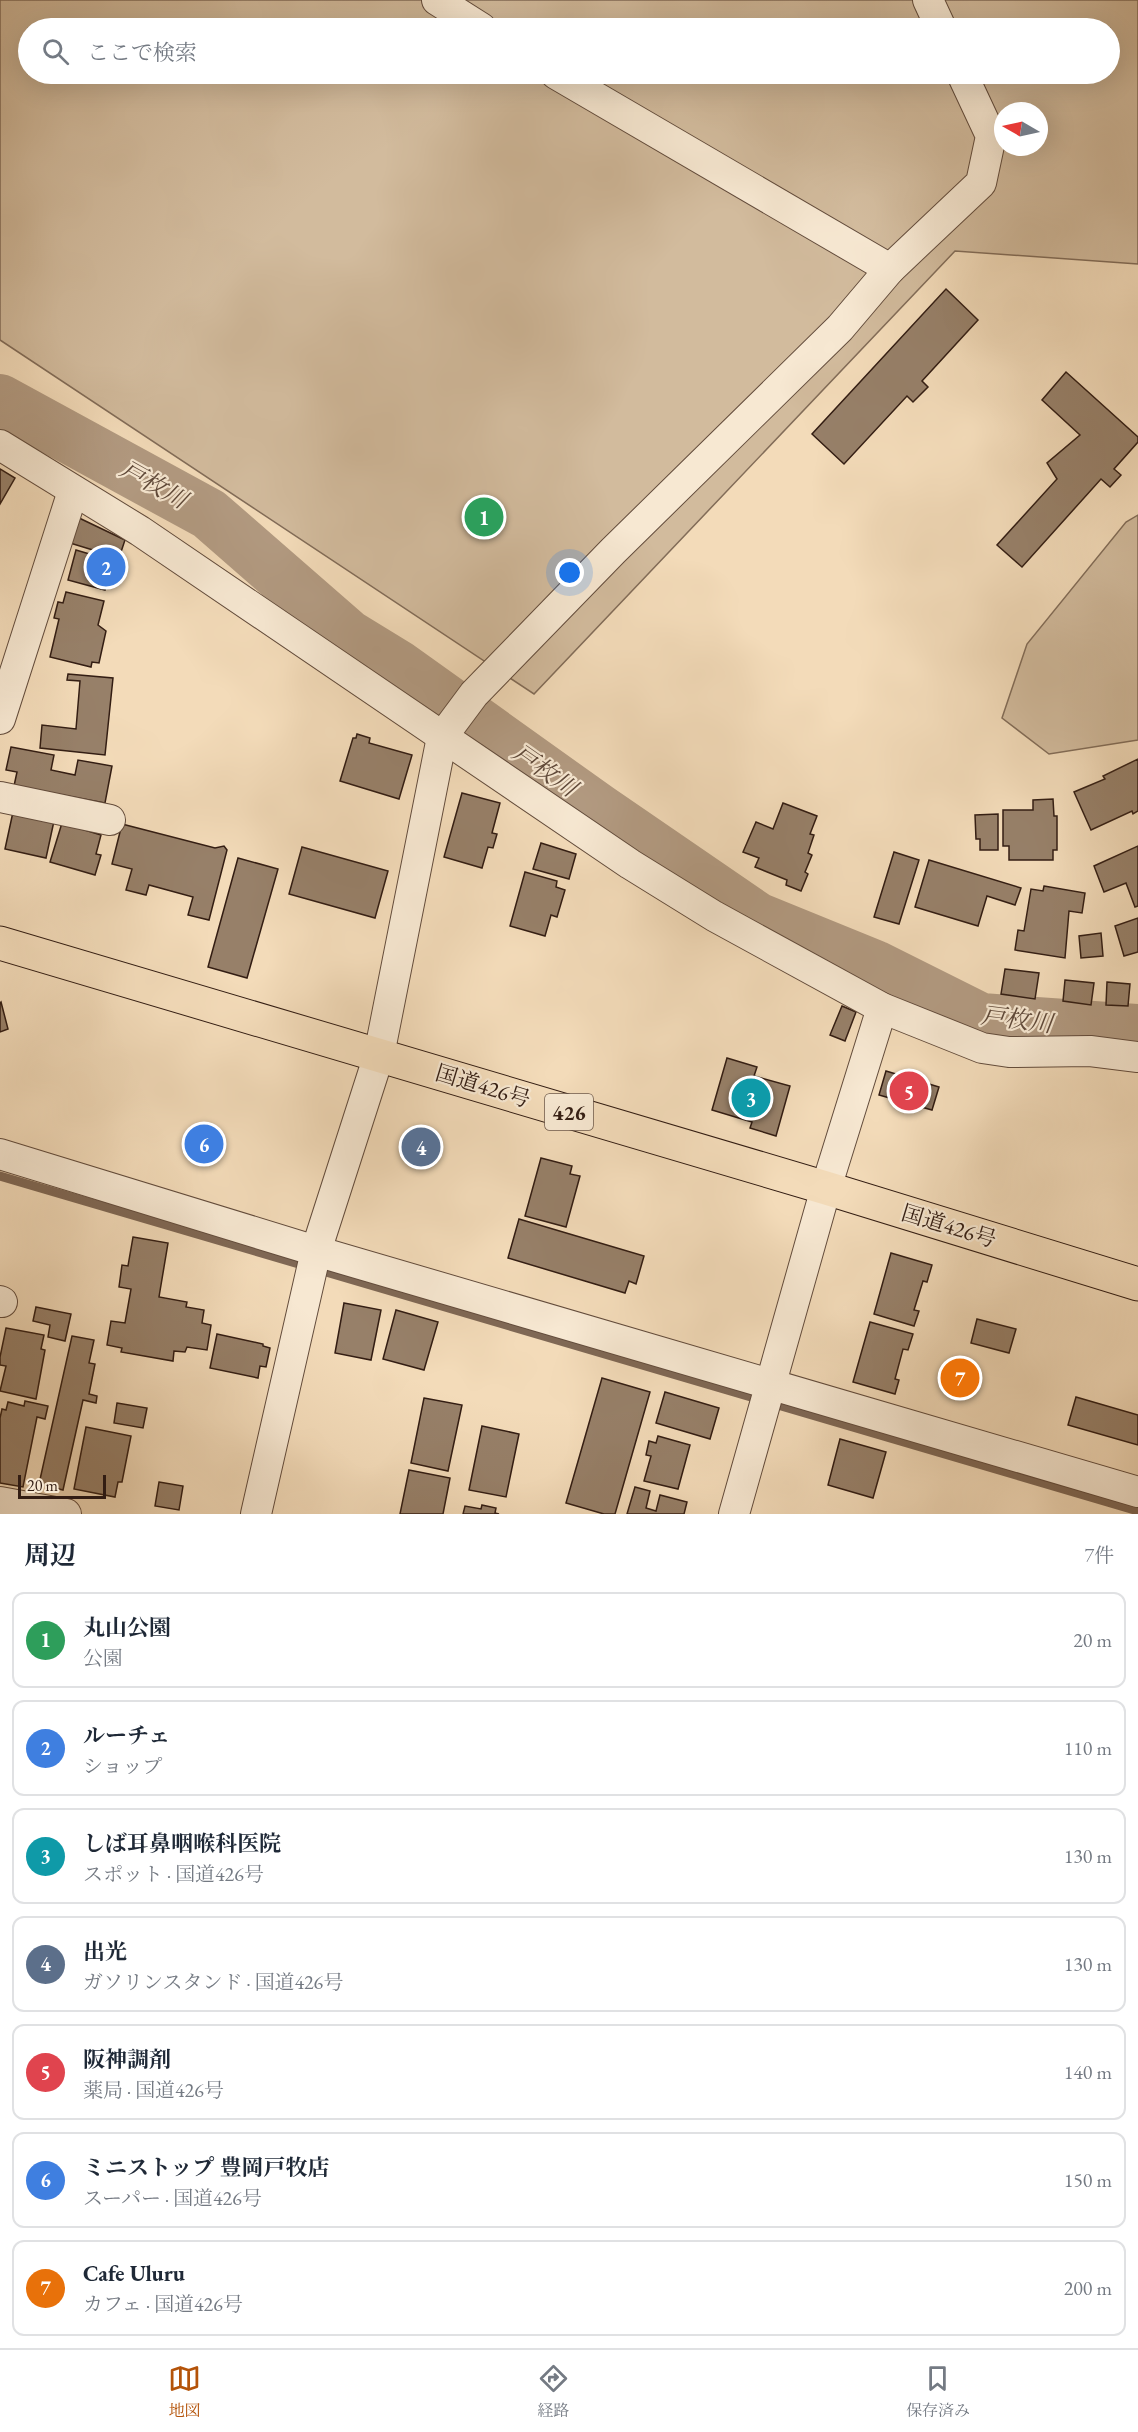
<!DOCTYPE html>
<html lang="ja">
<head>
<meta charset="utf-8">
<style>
	body { margin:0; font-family:"EB Garamond","Noto Serif JP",serif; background:#f6f6f7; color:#1f2937 }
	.compass { position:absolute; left:994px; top:102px; width:54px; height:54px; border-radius:50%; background:#fff; box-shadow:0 6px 24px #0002; rotate:279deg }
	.scale { position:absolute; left:18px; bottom:15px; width:88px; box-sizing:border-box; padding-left:6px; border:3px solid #331d13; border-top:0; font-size:16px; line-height:21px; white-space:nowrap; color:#331d13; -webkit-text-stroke:4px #f7e8d2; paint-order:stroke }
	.you { position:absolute; left:570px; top:573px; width:21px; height:21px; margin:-15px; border:4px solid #fff; border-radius:50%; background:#1a73e8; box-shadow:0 0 0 9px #1a73e833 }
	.badge { display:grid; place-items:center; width:39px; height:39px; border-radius:50%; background:#b45309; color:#fff; font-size:20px; font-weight:700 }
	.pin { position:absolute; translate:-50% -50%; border:3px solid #fff; box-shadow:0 2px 6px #0006 }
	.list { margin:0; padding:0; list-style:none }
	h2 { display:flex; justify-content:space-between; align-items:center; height:78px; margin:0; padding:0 24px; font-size:26px }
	h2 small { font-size:20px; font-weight:400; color:#747a83 }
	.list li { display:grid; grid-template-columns:39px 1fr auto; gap:18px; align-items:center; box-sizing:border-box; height:96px; margin:0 12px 12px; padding:0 12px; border:2px solid #e0e1e3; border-radius:12px }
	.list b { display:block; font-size:22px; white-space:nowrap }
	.list p { margin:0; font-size:20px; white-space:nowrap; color:#747a83 }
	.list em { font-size:20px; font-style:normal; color:#747a83 }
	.icon { flex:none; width:33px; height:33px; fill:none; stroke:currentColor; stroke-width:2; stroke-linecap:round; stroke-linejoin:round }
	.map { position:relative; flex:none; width:1138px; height:1514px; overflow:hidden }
	.search { position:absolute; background:#fff; box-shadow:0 6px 24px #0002; left:18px; right:18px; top:18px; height:66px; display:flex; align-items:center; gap:15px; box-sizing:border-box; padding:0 21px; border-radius:33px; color:#747a83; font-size:22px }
	.sheet { height:834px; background:#fff }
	nav { display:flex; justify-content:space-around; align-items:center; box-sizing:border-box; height:84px; border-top:2px solid #e0e1e3; background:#fff; font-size:16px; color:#747a83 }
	nav a { display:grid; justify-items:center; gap:3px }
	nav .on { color:#b45309 }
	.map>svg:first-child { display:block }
	.green { fill:#d2bb9d; stroke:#826c58; stroke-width:1.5; fill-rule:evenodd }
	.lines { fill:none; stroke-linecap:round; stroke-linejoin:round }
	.stream { stroke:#7f6855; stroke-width:9 }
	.river { stroke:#b29a81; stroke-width:52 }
	.building { fill:#978069; stroke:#331d13; stroke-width:1.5 }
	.minor-casing { stroke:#634c3c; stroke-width:32 }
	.highway-casing { stroke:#331d13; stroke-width:35 }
	.minor { stroke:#f7e8d2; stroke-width:30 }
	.highway { stroke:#f3dbb9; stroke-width:33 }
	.labels { text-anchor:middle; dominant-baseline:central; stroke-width:4.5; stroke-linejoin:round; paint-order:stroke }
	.shield { fill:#f7e8d2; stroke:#6e5a4c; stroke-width:1.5 }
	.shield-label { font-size:21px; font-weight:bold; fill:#331d13 }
	.street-label { font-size:22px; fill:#331d13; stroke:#f7e8d2 }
	.water-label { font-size:24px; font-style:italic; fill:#5f493a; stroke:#f7e8d2 }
</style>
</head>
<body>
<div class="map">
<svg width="1138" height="1514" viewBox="0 0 1138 1514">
	<rect width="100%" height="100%" fill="#f3dbb9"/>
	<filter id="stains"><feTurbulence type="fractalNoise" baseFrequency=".00333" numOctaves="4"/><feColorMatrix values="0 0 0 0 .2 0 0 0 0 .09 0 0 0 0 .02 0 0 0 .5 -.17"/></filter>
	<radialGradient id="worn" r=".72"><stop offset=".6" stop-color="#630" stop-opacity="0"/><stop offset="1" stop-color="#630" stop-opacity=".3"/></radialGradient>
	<g class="green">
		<path d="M0,0H1138V264L955,251L534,694L0,340ZM28,28H1110V74H28ZM1003,111H1039V147H1003Z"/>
		<path d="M1138,515V740L1049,754L1002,718L1027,644L1126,522Z"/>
	</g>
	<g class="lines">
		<path class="stream" d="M0,1176L1138,1511"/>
		<path class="river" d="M0,400L209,514L349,636L398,666L598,809L757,918L875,966L981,1019L1138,1030"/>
	</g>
	<g class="building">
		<path d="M946,289L978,320L922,381L928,387L913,402L907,396L844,464L812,434Z"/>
		<path d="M1066,372L1138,437V442L1114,469L1121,475L1110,487L1101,479L1022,567L997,545L1057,479L1047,463L1080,435L1042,400Z"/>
		<path d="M0,469L15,478L0,504Z"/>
		<path d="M77,517L125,540L119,558L70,543Z"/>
		<path d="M76,550L113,561L105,590L68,580Z"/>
		<path d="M66,592L104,601L98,625L106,631L99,663L92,662L91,667L50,657L59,619L54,618L58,602L63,603Z"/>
		<path d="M68,674L113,678L105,755L40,748L42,725L76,729L80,681L67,680Z"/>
		<path d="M357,734L370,738L369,743L412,755L399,799L340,781L353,738H356Z"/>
		<path d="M11,747L54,755L51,770L75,775L78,760L112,766L105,803L14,786L17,772L6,770Z"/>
		<path d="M1138,759V811L1133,814L1132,811L1091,830L1074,792L1105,779L1103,776Z"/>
		<path d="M462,793L500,803L492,833L497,834L493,848L488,847L482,868L444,857Z"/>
		<path d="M1053,799L1054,816H1057V850H1053V860H1009V846H1003V810H1033V800Z"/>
		<path d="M783,803L817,816L810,834L814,835L808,853L812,855L805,872L808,874L801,891L786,885L787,880L755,867L759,858L743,852L756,822L773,829Z"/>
		<path d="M13,812L54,821L46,858L5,849Z"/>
		<path d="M998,814V850H980V839H976L975,815Z"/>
		<path d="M62,823L101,835L96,854L101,855L95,875L50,862Z"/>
		<path d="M122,824L215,848L224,846L227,850L209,920L188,915L193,897L149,885L146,895L126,890L132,869L112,864Z"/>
		<path d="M541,843L576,854L569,879L533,869Z"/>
		<path d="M1138,846V906L1135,907L1126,883L1104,892L1094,866Z"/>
		<path d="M302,847L388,871L375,918L289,894Z"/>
		<path d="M894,852L919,860L899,924L874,917Z"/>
		<path d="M238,858L278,869L247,978L208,967Z"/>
		<path d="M929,860L1021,888L1015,905L987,896L978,926L915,907Z"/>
		<path d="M525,872L557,881L556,887L565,890L557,917L551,915L545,936L510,926Z"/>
		<path d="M1044,886L1085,893L1082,913L1069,911L1065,958L1015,950L1018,930L1024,931L1031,889L1043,891Z"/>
		<path d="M1138,918V952L1124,956L1115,926Z"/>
		<path d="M1101,933L1103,956L1081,958L1079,936Z"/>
		<path d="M1005,969L1039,973L1035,999L1001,994Z"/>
		<path d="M1065,980L1094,983L1091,1005L1063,1001Z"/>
		<path d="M1107,982L1130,984L1128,1006L1106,1005Z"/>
		<path d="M1,1002L8,1029L0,1032V1003Z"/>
		<path d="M842,1006L856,1012L845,1041L830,1035Z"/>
		<path d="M727,1058L757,1067L754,1076L790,1086L776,1136L750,1128L752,1122L712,1110Z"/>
		<path d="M886,1071L939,1087L932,1110L879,1095Z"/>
		<path d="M541,1158L572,1166L570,1174L580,1176L566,1227L525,1216Z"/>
		<path d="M519,1219L644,1256L636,1284L629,1281L625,1293L508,1258Z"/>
		<path d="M133,1237L168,1243L159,1297L187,1302L186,1307L204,1310L202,1323L211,1325L207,1350L187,1347L185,1352L174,1351L173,1361L121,1352L122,1348L107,1345L111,1321L125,1323L131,1289L119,1287L122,1265L128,1266Z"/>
		<path d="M891,1253L932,1265L927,1282L923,1281L914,1310L919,1311L914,1326L874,1314Z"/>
		<path d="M344,1303L381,1310L371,1360L335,1353Z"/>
		<path d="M36,1307L71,1314L65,1341L48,1337L50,1325L33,1321Z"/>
		<path d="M396,1310L438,1322L424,1370L383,1359Z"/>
		<path d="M977,1319L1016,1329L1009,1353L971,1343Z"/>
		<path d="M870,1322L913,1334L908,1350L903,1349L895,1379L899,1380L895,1394L853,1382Z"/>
		<path d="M6,1328L44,1335L41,1349L45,1350L36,1399L0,1391L6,1366L0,1365V1357Z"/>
		<path d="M217,1334L263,1344V1346L270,1348L266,1367L260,1366L258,1378L210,1368Z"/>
		<path d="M72,1336L94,1340L89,1363L95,1364L89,1394L97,1396L96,1403L83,1400L63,1490L39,1484Z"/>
		<path d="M602,1378L650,1392L615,1514H604L566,1503Z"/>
		<path d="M665,1392L719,1408L710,1439L656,1423Z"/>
		<path d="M1076,1397L1138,1415V1445L1068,1425Z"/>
		<path d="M424,1398L462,1405L448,1471L411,1463Z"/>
		<path d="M25,1401L48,1406L45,1419L37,1417L23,1487L0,1483V1418L2,1409L6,1410L8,1402L24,1406Z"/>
		<path d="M117,1403L147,1408L143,1428L114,1423Z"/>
		<path d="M482,1426L519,1434L506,1497L469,1490Z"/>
		<path d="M86,1427L131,1436L122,1482H118L115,1497L74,1489Z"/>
		<path d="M658,1436L690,1445L678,1489L644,1481L651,1456L646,1455L649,1441L656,1443Z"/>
		<path d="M840,1439L886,1452L873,1498L828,1485Z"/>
		<path d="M409,1470L450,1478L443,1514H400Z"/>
		<path d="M159,1482L183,1486L179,1510L155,1506Z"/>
		<path d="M635,1487L650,1491L646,1508L656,1511L660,1495L687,1502L684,1514H627Z"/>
		<path d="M482,1505L496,1508L495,1513L499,1514H463L465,1506L481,1509Z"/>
	</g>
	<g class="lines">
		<defs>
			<g id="minor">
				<path d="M437,0L481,28"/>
				<path d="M928,0L941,28"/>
				<path d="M556,74L890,269"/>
				<path d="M0,445L140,531L630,864L714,916L882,1008L982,1048L1009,1052L1090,1051L1138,1057"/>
				<path d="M0,719L73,491"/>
				<path d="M0,797L110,820"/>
				<path d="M0,1154L316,1251L1138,1492"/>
				<path d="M0,1301L2,1302"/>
				<path d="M0,1502L66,1514"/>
				<path d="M256,1514L316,1251L379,1055L442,737L474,694L613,551L840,328L890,269L981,183L991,136L962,74"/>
				<path d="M734,1514L826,1188L882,1008"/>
			</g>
			<path id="highway" d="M0,943L826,1188L1138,1284"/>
		</defs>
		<use href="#minor" class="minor-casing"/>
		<use href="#highway" class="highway-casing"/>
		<use href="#minor" class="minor"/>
		<use href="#highway" class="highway"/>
	</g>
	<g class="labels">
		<rect class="shield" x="545" y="1094" width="48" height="36" rx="4.5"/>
		<g class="shield-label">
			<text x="569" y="1112">426</text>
		</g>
		<g class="street-label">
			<text transform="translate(483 1086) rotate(17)">国道426号</text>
			<text transform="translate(949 1226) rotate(17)">国道426号</text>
		</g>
		<g class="water-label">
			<text transform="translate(154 484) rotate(29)">戸枚川</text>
			<text transform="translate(545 770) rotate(35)">戸枚川</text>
			<text transform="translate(1017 1019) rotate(7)">戸枚川</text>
		</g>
	</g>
	<rect width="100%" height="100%" filter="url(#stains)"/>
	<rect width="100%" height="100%" fill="url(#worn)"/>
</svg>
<svg class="compass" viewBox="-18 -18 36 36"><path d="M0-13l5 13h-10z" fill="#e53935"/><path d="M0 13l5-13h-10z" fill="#747a83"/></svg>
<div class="scale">20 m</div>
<div class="you"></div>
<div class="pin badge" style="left:484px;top:517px;background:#2e9e5b">1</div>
<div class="pin badge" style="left:106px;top:567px;background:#3f7fe0">2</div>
<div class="pin badge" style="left:751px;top:1098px;background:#0f9aa8">3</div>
<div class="pin badge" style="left:421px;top:1147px;background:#5c6f8a">4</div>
<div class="pin badge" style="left:909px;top:1091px;background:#e0444e">5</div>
<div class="pin badge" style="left:204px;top:1144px;background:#3f7fe0">6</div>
<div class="pin badge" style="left:960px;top:1378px;background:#e8710a">7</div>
<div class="search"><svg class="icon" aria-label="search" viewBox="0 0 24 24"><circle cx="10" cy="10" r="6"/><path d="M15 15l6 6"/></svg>ここで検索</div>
</div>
<section class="sheet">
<h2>周辺<small>7件</small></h2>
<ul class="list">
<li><span class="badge" style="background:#2e9e5b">1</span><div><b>丸山公園</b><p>公園</p></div><em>20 m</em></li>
<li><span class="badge" style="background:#3f7fe0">2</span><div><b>ルーチェ</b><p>ショップ</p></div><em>110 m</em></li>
<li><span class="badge" style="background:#0f9aa8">3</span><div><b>しば耳鼻咽喉科医院</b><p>スポット · 国道426号</p></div><em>130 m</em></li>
<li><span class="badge" style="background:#5c6f8a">4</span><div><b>出光</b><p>ガソリンスタンド · 国道426号</p></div><em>130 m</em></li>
<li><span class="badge" style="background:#e0444e">5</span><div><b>阪神調剤</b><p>薬局 · 国道426号</p></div><em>140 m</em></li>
<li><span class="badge" style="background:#3f7fe0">6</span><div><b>ミニストップ 豊岡戸牧店</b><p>スーパー · 国道426号</p></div><em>150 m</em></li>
<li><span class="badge" style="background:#e8710a">7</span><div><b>Cafe Uluru</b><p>カフェ · 国道426号</p></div><em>200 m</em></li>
</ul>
</section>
<nav>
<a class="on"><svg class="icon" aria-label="map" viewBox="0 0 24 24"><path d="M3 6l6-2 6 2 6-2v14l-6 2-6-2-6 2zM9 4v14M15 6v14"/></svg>地図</a>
<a><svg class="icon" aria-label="directions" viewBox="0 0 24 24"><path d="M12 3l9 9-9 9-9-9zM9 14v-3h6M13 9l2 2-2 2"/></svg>経路</a>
<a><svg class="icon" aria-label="saved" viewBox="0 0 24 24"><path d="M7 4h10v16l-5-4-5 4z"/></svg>保存済み</a>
</nav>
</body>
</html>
